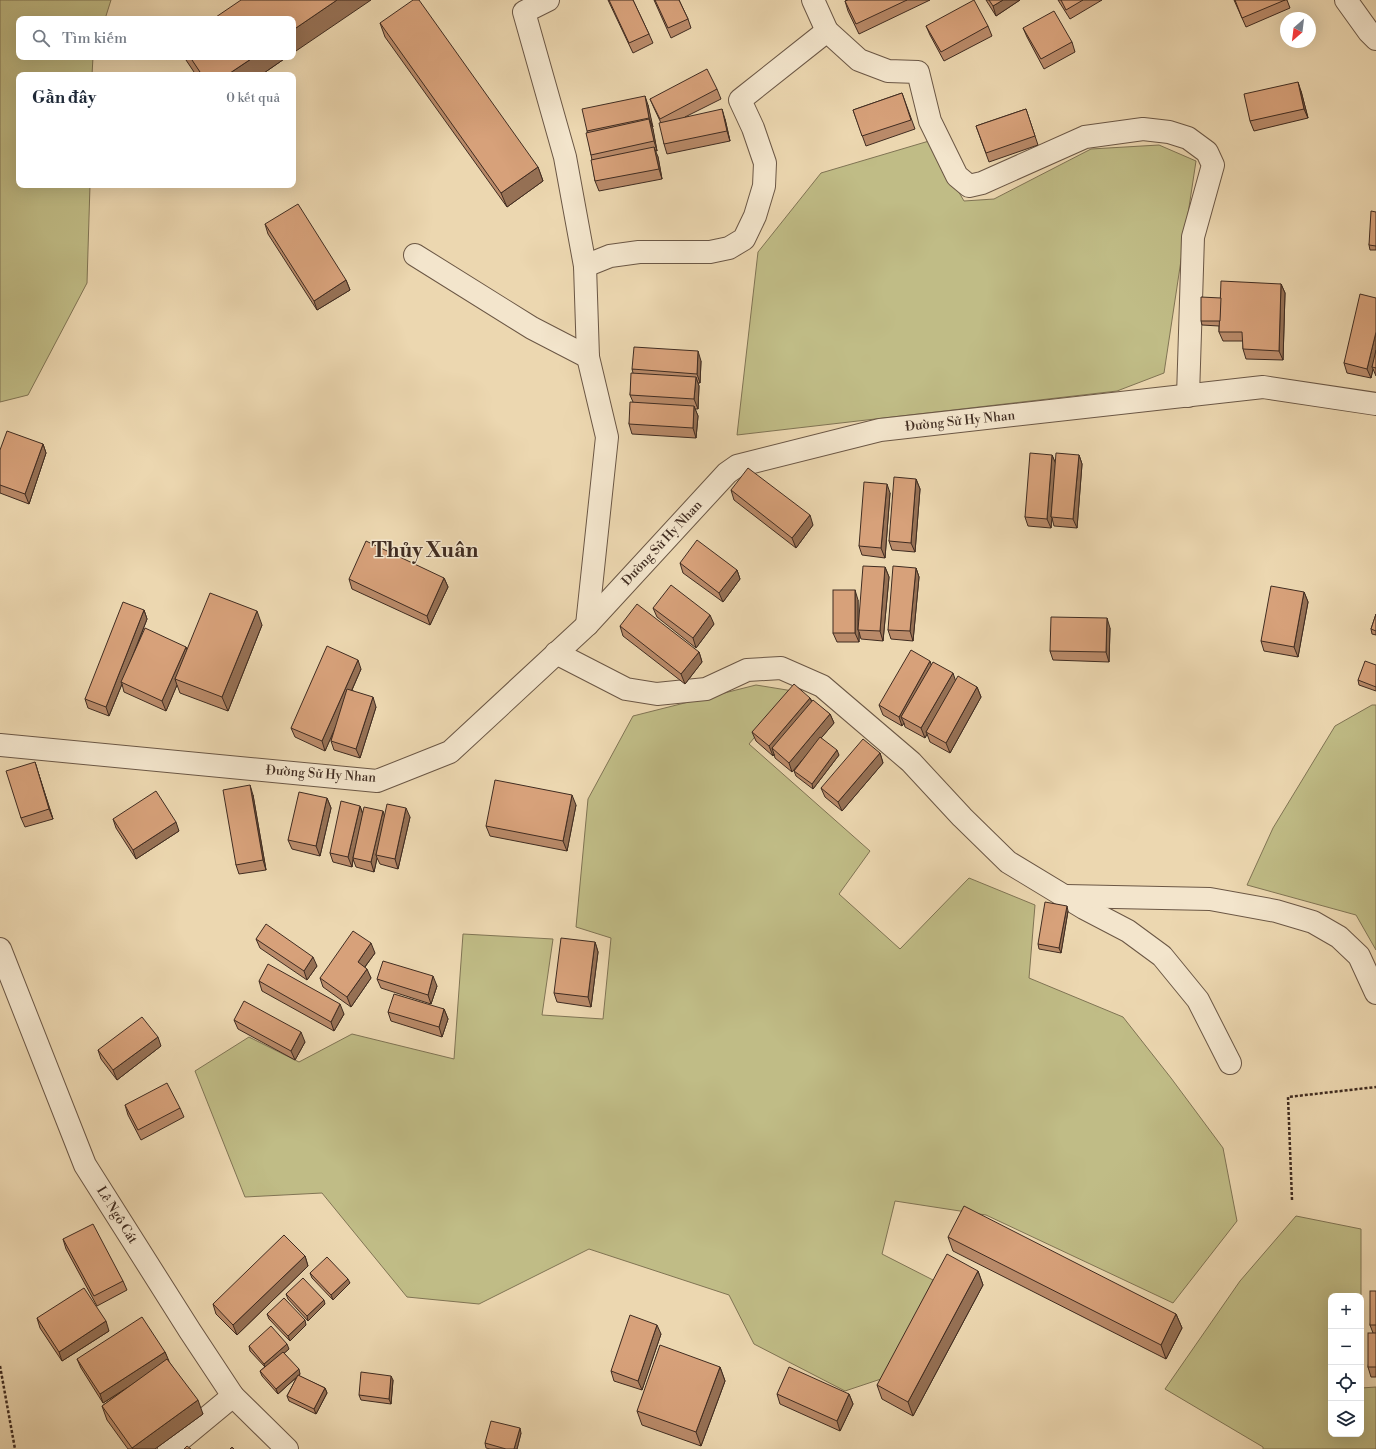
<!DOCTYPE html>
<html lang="vi">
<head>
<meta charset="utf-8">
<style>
	body { margin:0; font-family:"Libre Bodoni",serif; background:#f2f2f3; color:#1f2937 }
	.controls { position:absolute; right:12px; bottom:12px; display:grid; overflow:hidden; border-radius:8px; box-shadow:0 4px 16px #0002 }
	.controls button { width:36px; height:36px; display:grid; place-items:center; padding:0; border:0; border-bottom:1px solid #e0e1e3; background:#fff; color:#1f2937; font:20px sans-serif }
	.compass { position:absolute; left:1280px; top:12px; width:36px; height:36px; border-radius:50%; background:#fff; box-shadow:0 4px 16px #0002; rotate:208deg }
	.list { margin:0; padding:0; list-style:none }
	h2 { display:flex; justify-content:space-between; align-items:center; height:52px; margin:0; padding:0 16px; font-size:17px }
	h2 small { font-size:13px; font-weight:400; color:#747a83 }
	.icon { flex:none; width:22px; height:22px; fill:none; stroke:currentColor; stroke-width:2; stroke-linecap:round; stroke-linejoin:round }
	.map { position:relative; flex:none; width:1376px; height:1449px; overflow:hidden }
	.search { position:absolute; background:#fff; box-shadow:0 4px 16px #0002; left:16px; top:16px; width:280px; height:44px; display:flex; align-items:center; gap:10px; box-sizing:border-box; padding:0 14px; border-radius:8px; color:#747a83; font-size:15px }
	.panel { position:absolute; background:#fff; box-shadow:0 4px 16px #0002; left:16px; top:72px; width:280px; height:116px; border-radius:8px }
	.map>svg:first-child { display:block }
	.green { fill:#c0bc86; stroke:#807454; fill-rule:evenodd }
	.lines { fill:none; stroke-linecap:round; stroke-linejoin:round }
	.minor-casing { stroke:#6b5745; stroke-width:24 }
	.path { stroke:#402c21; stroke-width:2.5; stroke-dasharray:3 2; stroke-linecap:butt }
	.minor { stroke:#f3e5cc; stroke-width:22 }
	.wall { fill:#b98a69; stroke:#402c21 }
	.shaded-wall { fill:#967155; stroke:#402c21 }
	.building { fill:#d7a17a; stroke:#402c21 }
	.labels { text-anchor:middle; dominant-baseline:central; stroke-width:3; stroke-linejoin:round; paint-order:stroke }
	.street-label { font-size:13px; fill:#402c21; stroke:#f3e5cc }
	.town-label { font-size:21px; font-weight:bold; fill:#402c21; stroke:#f3e5cc }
</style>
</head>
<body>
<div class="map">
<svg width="1376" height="1449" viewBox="0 0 1376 1449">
	<rect width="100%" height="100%" fill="#ecd7b0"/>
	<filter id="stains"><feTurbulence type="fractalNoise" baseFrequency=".005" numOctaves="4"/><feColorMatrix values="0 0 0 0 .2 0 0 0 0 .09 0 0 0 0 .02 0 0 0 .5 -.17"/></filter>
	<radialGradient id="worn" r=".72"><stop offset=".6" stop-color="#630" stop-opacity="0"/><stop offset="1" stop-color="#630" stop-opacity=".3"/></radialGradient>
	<g class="green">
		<path d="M0,0H111L105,19H19V57H93L92,75H19V185H90L87,283L28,395L0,402Z"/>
		<path d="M929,141L964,201L994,199L1091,149L1159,145L1196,161L1164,373L1117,391L737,435L758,252L821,173Z"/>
		<path d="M756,685L793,691L749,744L870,851L839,894L900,949L969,878L1035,905L1029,978L1123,1017L1171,1078L1223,1148L1237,1221L1173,1303L986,1215L895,1201L882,1254L933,1280L887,1377L845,1391L754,1344L729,1295L589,1249L479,1304L407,1297L322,1193L245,1197L195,1071L249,1037L299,1062L352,1034L454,1059L463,934L553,939L542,1015L603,1019L611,938L576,927L588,799L633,716Z"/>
		<path d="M1372,705H1376V950L1356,915L1247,885L1273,828L1335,726Z"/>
		<path d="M1296,1216L1361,1229V1388L1376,1387V1449H1263V1447L1165,1389L1240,1281ZM1331,1296H1361V1434H1331Z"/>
	</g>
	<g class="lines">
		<defs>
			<g id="minor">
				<path d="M548,0L524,12L565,157L585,266L588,357L607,437L587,625"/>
				<path d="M813,0L827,31"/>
				<path d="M1346,0L1369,32L1376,39"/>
				<path d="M415,255L532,328L588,357"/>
				<path d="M585,266L610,256L639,252H710L729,248L744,239L755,216L764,186L765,163L753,128L740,100L827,31L859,60L888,71L918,72L930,121L957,176L969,186L982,183L1085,137L1143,129L1169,132L1188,138L1207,152L1213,165L1193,237L1188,396"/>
				<path d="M556,653L626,689L657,694L706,689L747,670L781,668L822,686L911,762L962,817L1008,862L1084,908L1128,931L1162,956L1198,1000L1230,1063"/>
				<path d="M0,745L377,781L450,752L587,625L727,473L737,466L880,430L1263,387L1376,404"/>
				<path d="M1066,896L1210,899L1276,911L1313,922L1339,937L1359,956L1376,993"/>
				<path d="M0,949L85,1165L190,1331L233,1396L287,1449"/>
				<path d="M169,1449L233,1396"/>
			</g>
		</defs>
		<use href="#minor" class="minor-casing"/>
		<g class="path">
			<path d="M1292,1200L1288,1097L1376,1087"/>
			<path d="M0,1366L15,1449"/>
		</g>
		<use href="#minor" class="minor"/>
	</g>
	<g class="wall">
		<path d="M608,0H633L649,34L653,43L633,53Z"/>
		<path d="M654,0H679L688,19L691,28L671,38Z"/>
		<path d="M848,0H930L859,34L848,11L845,1Z"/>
		<path d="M986,0H1020L996,16Z"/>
		<path d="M1058,0H1102L1070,19Z"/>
		<path d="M1234,0H1287L1290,8L1246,27Z"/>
		<path d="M380,23L538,167L543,181L507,207L385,37Z"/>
		<path d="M926,26H988L992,36L944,61L930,35Z"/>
		<path d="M1023,28L1072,42L1075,52L1044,69L1027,37Z"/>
		<path d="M185,57H287L261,75H196L186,60Z"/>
		<path d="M717,89L721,99L685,117L725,119L730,141L667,154L664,144L661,123L654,108L650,99Z"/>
		<path d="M1301,91L1308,118L1254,131L1250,121Z"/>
		<path d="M902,93L915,129L866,146L853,110Z"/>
		<path d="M648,105L657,151H655L658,157L662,179L599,191L595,181L592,160L591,155L587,131Z"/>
		<path d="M1026,109L1038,145L989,162L976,126Z"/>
		<path d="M1376,212V250H1370L1369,245Z"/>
		<path d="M265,224L346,280L350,290L317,310L268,234Z"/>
		<path d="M1281,284L1285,293L1283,360L1246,359L1243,349V341H1223L1219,332V326L1202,325L1201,321L1221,298Z"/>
		<path d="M1376,298V376L1373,369L1371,378L1347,373L1344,363Z"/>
		<path d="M701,361L700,383H698L699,386L698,409H695L698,416L696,438L632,434L629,424L633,402L630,395L633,373L632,369Z"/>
		<path d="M43,444L46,453L29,504L0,493V450Z"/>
		<path d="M1052,455L1055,463L1079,455L1082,464L1077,528L1054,526L1052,518L1051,528L1028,526L1025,517Z"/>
		<path d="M916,479L920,489L915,552L892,550L889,541Z"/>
		<path d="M731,490L813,525L796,548L734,500Z"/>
		<path d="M890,493L885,558L862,555L859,546Z"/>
		<path d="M680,563L737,570L740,579L723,602L683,573Z"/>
		<path d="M885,567L889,577L883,641L861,639L859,632V642H837L833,633L858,600V621Z"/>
		<path d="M916,568L919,577L913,641L891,639L888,630Z"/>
		<path d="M444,578L448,587L430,625L352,589L349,579Z"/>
		<path d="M1304,592L1308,602L1298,657L1264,651L1261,641Z"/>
		<path d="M653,608L714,624L696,648L657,617Z"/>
		<path d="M144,610L147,619L135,651L186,647L187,649L262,625L228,711L180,693L177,685L166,711L124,692L122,684L109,716L88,708L85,699Z"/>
		<path d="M1376,614V635L1372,634L1371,629Z"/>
		<path d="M620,626L699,652L702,662L685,684L623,636Z"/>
		<path d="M1110,628L1109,662L1053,660L1050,651Z"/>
		<path d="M931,665L956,681L977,687L981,697L950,753L930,742L927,734L925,738L905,727L904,723L902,726L883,715L879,705Z"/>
		<path d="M1376,665V691L1359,685L1358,680Z"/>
		<path d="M361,669L352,690L376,707L360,758L334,750L331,741L334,730L325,751L295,737L291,728Z"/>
		<path d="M810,698L812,701L830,714L834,723L821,738L839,755L813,789L796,776L794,771L803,759L792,772L775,758L774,754L773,756L756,741L752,732Z"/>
		<path d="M880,753L883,763L842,811L825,797L821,788Z"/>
		<path d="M38,772L53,819L25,827L21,818Z"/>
		<path d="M253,795L266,870L239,874L236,865Z"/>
		<path d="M327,798L331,808L320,856L292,849L288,840Z"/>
		<path d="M576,805L567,851L490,836L486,826Z"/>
		<path d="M360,806L363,814L385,817H410L398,869L380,864L377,858L374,872L356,867L353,859L352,867L333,862L330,853Z"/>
		<path d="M113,819L179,831L136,859L116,828Z"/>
		<path d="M1068,911L1061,953L1039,949L1038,944Z"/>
		<path d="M256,939L317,966L307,980L260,948Z"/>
		<path d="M595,942L598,952L591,1007L557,1002L554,993Z"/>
		<path d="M375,953L365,967L371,978L351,1007L323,987L320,978Z"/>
		<path d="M377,979L437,986L431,1004L381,988Z"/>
		<path d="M259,981L344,1014L334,1031L262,991Z"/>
		<path d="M444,1009L448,1019L442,1037L391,1021L388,1012Z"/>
		<path d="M234,1020L305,1042L295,1060L238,1029Z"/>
		<path d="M161,1046L117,1080L101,1059L98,1050Z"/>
		<path d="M125,1105L180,1108L184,1117L141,1140L128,1115Z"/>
		<path d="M948,1237L1176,1314L1182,1328L1166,1359L953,1251Z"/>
		<path d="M63,1239L123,1281L127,1290L97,1306L66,1249Z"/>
		<path d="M305,1256L308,1266L237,1335L216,1314L213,1304Z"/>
		<path d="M978,1271L983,1285L913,1416L882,1399L877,1385Z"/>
		<path d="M310,1273L350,1283L333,1300L312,1278Z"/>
		<path d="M1376,1291V1377H1371L1368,1367L1373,1333L1370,1325Z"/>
		<path d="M286,1294L325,1304L308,1321L288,1299Z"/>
		<path d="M267,1314L306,1325L290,1341L269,1319Z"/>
		<path d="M37,1318L109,1331L62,1361L40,1328Z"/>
		<path d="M661,1334L642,1390L614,1381L611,1371Z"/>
		<path d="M249,1346L289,1349L284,1353L300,1374L299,1376L325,1388L327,1393L316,1414L289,1401L287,1396L297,1377L278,1394L262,1376L260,1371L265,1367L250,1351Z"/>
		<path d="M165,1352L168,1360L203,1414L155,1449H128L107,1420L102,1406L127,1388L103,1403L81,1368L77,1359Z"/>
		<path d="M720,1367L725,1381L701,1446L642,1425L637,1411Z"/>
		<path d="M393,1380L391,1404L361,1400L359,1395Z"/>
		<path d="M777,1394H849L853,1404L840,1431L780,1404Z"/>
		<path d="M521,1433L517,1449H490L486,1448L485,1443Z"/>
	</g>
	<g class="shaded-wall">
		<path d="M337,0H371L293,53V30Z"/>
		<path d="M1003,0H1020L996,16L993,6Z"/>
		<path d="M254,57H287L261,75H227Z"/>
		<path d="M1298,82L1301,91L1308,118L1304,109Z"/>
		<path d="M645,96L648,105L653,127L649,118Z"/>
		<path d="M722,109L725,119L730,141L727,131Z"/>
		<path d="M649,119L653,129L657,151L654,141Z"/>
		<path d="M654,147L658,157L662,179L659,169Z"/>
		<path d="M538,167L543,181L507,207L501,193Z"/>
		<path d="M346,280L350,290L317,310L314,301Z"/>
		<path d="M1281,284L1285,293L1283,360L1279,351Z"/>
		<path d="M1376,332V356L1372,367L1373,369L1371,378L1367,369Z"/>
		<path d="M698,351L701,361L700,383L697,374Z"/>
		<path d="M696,377L699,386L698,409L694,399Z"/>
		<path d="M694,406L698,416L696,438L693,428Z"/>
		<path d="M43,444L46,453L29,504L25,494Z"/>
		<path d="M1052,455L1056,464L1051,517L1052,518L1051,528L1047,519Z"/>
		<path d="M1079,455L1082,464L1077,528L1073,519Z"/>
		<path d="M916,479L920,489L915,552L911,543Z"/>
		<path d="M887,484L890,493L885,558L881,548Z"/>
		<path d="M810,515L813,525L796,548L792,538Z"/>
		<path d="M885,567L889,577L883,641L880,631Z"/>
		<path d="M916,568L919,577L913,641L910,631Z"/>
		<path d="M737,570L740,579L723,602L719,593Z"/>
		<path d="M444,578L448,587L430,625L427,616Z"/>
		<path d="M855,590L858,600V630L859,632V642L855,633Z"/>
		<path d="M1304,592L1308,602L1298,657L1294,647Z"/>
		<path d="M144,610L147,619L122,683L121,682L122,684L109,716L106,707Z"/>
		<path d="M257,611L262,625L228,711L222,697Z"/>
		<path d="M710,615L714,624L696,648L693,638Z"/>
		<path d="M1107,618L1110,628L1109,662L1106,652Z"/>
		<path d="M186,647L190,657L175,679L177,685L166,711L162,701Z"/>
		<path d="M699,652L702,662L685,684L681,674Z"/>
		<path d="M358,660L361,669L325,751L322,741Z"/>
		<path d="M930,661L933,670L901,717L904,723L902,726L899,717Z"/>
		<path d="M953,673L956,682L926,732L927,734L925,738L921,728Z"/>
		<path d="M977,687L981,697L950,753L946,743Z"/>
		<path d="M373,697L376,707L360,758L356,749Z"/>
		<path d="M810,698L814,707L772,748L774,754L773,756L769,746Z"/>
		<path d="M830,714L834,723L792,772L789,763Z"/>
		<path d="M837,750L839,755L813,789L812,784Z"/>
		<path d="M880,753L883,763L842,811L838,802Z"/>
		<path d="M35,762L38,772L53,819L49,809Z"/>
		<path d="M250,785L253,795L266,870L263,860Z"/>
		<path d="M572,795L576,805L567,851L563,841Z"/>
		<path d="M327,798L331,808L320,856L316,846Z"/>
		<path d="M360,806L363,815L353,858V859L352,867L348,857Z"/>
		<path d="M406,808L410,817L398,869L395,859Z"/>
		<path d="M383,811L386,821L376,855L377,858L374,872L371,862Z"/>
		<path d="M176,822L179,831L136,859L133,850Z"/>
		<path d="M1067,906L1068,911L1061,953L1059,948Z"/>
		<path d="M595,942L598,952L591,1007L588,997Z"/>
		<path d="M371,943L375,953L361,972L358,962Z"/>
		<path d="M313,957L317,966L307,980L304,971Z"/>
		<path d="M367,969L371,978L351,1007L347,997Z"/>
		<path d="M433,976L437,986L431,1004L428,995Z"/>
		<path d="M340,1004L344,1014L334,1031L331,1022Z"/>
		<path d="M444,1009L448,1019L442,1037L439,1027Z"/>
		<path d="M301,1032L305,1042L295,1060L291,1051Z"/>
		<path d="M158,1037L161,1046L117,1080L113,1070Z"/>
		<path d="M305,1256L308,1266L237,1335L233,1325Z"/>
		<path d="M978,1271L983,1285L913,1416L908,1402Z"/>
		<path d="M348,1279L350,1283L333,1300L331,1295Z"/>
		<path d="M324,1300L325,1304L308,1321L307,1316Z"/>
		<path d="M1176,1314L1182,1328L1166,1359L1161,1345Z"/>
		<path d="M305,1320L306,1325L290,1341L288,1336Z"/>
		<path d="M106,1321L109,1331L62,1361L59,1352Z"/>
		<path d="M657,1325L661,1334L642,1390L638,1381Z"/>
		<path d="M287,1344L289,1349L266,1369L264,1364Z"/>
		<path d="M165,1352L169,1361L103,1403L100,1394Z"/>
		<path d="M720,1367L725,1381L701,1446L696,1432Z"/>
		<path d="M299,1369L300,1374L278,1394L276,1389Z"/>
		<path d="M391,1376L393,1380L391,1404L389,1399Z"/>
		<path d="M325,1388L327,1393L316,1414L314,1409Z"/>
		<path d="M849,1394L853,1404L840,1431L837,1421Z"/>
		<path d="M198,1400L203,1414L155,1449H133L132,1448Z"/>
		<path d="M520,1428L521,1433L517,1449H514Z"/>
	</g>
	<g class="building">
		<path d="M241,0H337L293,30V19H213Z"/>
		<path d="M413,0H419L538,167L501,193L380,23Z"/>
		<path d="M609,0H633L649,34L629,43Z"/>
		<path d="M655,0H679L688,19L668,28Z"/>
		<path d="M848,0H907L856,24L845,1Z"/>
		<path d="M974,0L988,26L941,52L926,26Z"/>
		<path d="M989,0H1003L993,6Z"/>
		<path d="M1061,0H1083L1066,10Z"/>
		<path d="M1235,0H1285L1242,18Z"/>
		<path d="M1054,11L1072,42L1041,59L1023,28Z"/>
		<path d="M190,57H254L227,75H202Z"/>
		<path d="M707,69L717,89L660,119L650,99Z"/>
		<path d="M1298,82L1304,109L1250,121L1244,94Z"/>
		<path d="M902,93L911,120L862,136L853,110Z"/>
		<path d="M645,96L649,118L587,131L582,109Z"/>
		<path d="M722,109L727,131L664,144L659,123Z"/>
		<path d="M1026,109L1035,136L986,153L976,126Z"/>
		<path d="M649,119L654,141L591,155L586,133Z"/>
		<path d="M654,147L659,169L595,181L591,160Z"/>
		<path d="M298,204L346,280L314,301L265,224Z"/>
		<path d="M1371,211L1376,212V246L1369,245Z"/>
		<path d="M1221,281L1281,284L1279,351L1243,349L1242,332H1219Z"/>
		<path d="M1360,294L1376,298V332L1367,369L1344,363Z"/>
		<path d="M1201,297L1221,298L1220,321H1201Z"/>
		<path d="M634,347L698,351L697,374L632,369Z"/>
		<path d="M1376,350V368L1372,367Z"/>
		<path d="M631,373L696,377L694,399L630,395Z"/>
		<path d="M630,402L694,406L693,428L629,424Z"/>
		<path d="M7,431L43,444L25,494L0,485V450Z"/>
		<path d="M1030,453L1052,455L1047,519L1025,517Z"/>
		<path d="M1056,453L1079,455L1073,519L1051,517Z"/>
		<path d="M748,468L810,515L792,538L731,490Z"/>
		<path d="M894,477L916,479L911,543L889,541Z"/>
		<path d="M864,482L887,484L881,548L859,546Z"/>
		<path d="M697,540L737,570L719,593L680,563Z"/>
		<path d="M366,541L444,578L427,616L349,579Z"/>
		<path d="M863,566L885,567L880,631L858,630Z"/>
		<path d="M893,566L916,568L910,631L888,630Z"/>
		<path d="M671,585L710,615L693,638L653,608Z"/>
		<path d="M1271,586L1304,592L1294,647L1261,641Z"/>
		<rect x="833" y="590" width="22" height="43"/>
		<path d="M210,593L257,611L222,697L175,679Z"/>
		<path d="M123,602L144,610L106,707L85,699Z"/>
		<path d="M637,604L699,652L681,674L620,626Z"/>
		<path d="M1376,614V631L1371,629Z"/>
		<path d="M1051,617L1107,618L1106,652L1050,651Z"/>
		<path d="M145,628L186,647L162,701L121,682Z"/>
		<path d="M327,646L358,660L322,741L291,728Z"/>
		<path d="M911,650L930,661L899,717L879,705Z"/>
		<path d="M1365,661L1376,665V687L1358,680Z"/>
		<path d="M933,662L953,673L921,728L901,717Z"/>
		<path d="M958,676L977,687L946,743L926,732Z"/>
		<path d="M794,684L810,698L769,746L752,732Z"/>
		<path d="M347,689L373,697L356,749L331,741Z"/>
		<path d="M813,700L830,714L789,763L772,748Z"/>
		<path d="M820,737L837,750L812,784L794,771Z"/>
		<path d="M863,739L880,753L838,802L821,788Z"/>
		<path d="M35,762L49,809L21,818L6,771Z"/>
		<path d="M495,780L572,795L563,841L486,826Z"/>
		<path d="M250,785L263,860L236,865L223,790Z"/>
		<path d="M156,791L176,822L133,850L113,819Z"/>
		<path d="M299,792L327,798L316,846L288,840Z"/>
		<path d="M341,801L360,806L348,857L330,853Z"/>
		<path d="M387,804L406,808L395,859L376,855Z"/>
		<path d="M364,807L383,811L371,862L353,858Z"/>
		<path d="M1045,902L1067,906L1059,948L1038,944Z"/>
		<path d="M266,924L313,957L304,971L256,939Z"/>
		<path d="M353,931L371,943L358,962L367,969L347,997L320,978Z"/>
		<path d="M561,938L595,942L588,997L554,993Z"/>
		<path d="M383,961L433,976L428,995L377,979Z"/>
		<path d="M268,964L340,1004L331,1022L259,981Z"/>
		<path d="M394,994L444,1009L439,1027L388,1012Z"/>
		<path d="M244,1001L301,1032L291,1051L234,1020Z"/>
		<path d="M142,1017L158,1037L113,1070L98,1050Z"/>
		<path d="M167,1083L180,1108L138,1130L125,1105Z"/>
		<path d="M964,1206L1176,1314L1161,1345L948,1237Z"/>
		<path d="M93,1224L123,1281L94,1296L63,1239Z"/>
		<path d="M284,1235L305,1256L233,1325L213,1304Z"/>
		<path d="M947,1254L978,1271L908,1402L877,1385Z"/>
		<path d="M327,1257L348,1279L331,1295L310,1273Z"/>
		<path d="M303,1278L324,1300L307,1316L286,1294Z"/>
		<path d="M84,1288L106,1321L59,1352L37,1318Z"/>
		<rect x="1370" y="1291" width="6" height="34"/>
		<path d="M284,1298L305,1320L288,1336L267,1314Z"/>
		<path d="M630,1315L657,1325L638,1381L611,1371Z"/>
		<path d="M142,1317L165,1352L100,1394L77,1359Z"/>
		<path d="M271,1326L287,1344L264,1364L249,1346Z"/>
		<rect x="1368" y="1333" width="8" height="34"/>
		<path d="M660,1345L720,1367L696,1432L637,1411Z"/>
		<path d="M283,1352L299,1369L276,1389L260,1371Z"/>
		<path d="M167,1359L198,1400L132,1448L102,1406Z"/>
		<path d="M789,1367L849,1394L837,1421L777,1394Z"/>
		<path d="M361,1372L391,1376L389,1399L359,1395Z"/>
		<path d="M298,1375L325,1388L314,1409L287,1396Z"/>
		<path d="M491,1421L520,1428L514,1449H506L485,1443Z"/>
		<path d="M187,1446L191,1449H184Z"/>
		<path d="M232,1447L234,1449H230Z"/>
	</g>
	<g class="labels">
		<g class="street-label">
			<text transform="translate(960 421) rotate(-6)">Đường Sử Hy Nhan</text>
			<text transform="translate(662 543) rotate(-47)">Đường Sử Hy Nhan</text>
			<text transform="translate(321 774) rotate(4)">Đường Sử Hy Nhan</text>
			<text transform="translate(117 1215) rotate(58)">Lê Ngô Cát</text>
		</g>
		<g class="town-label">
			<text x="425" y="551">Thủy Xuân</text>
		</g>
	</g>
	<rect width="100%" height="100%" filter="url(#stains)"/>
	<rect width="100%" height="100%" fill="url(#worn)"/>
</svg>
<div class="controls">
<button>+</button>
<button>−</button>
<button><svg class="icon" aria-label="locate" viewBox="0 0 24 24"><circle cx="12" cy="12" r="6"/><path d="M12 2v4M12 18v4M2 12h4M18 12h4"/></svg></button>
<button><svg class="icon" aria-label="layers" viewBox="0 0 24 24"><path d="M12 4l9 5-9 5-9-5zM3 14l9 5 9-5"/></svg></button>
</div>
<svg class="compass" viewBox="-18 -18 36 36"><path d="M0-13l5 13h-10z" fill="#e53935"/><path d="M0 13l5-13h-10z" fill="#747a83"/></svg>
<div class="search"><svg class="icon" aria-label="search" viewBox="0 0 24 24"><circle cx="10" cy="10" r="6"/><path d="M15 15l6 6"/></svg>Tìm kiếm</div>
<section class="panel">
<h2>Gần đây<small>0 kết quả</small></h2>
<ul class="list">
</ul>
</section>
</div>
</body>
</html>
